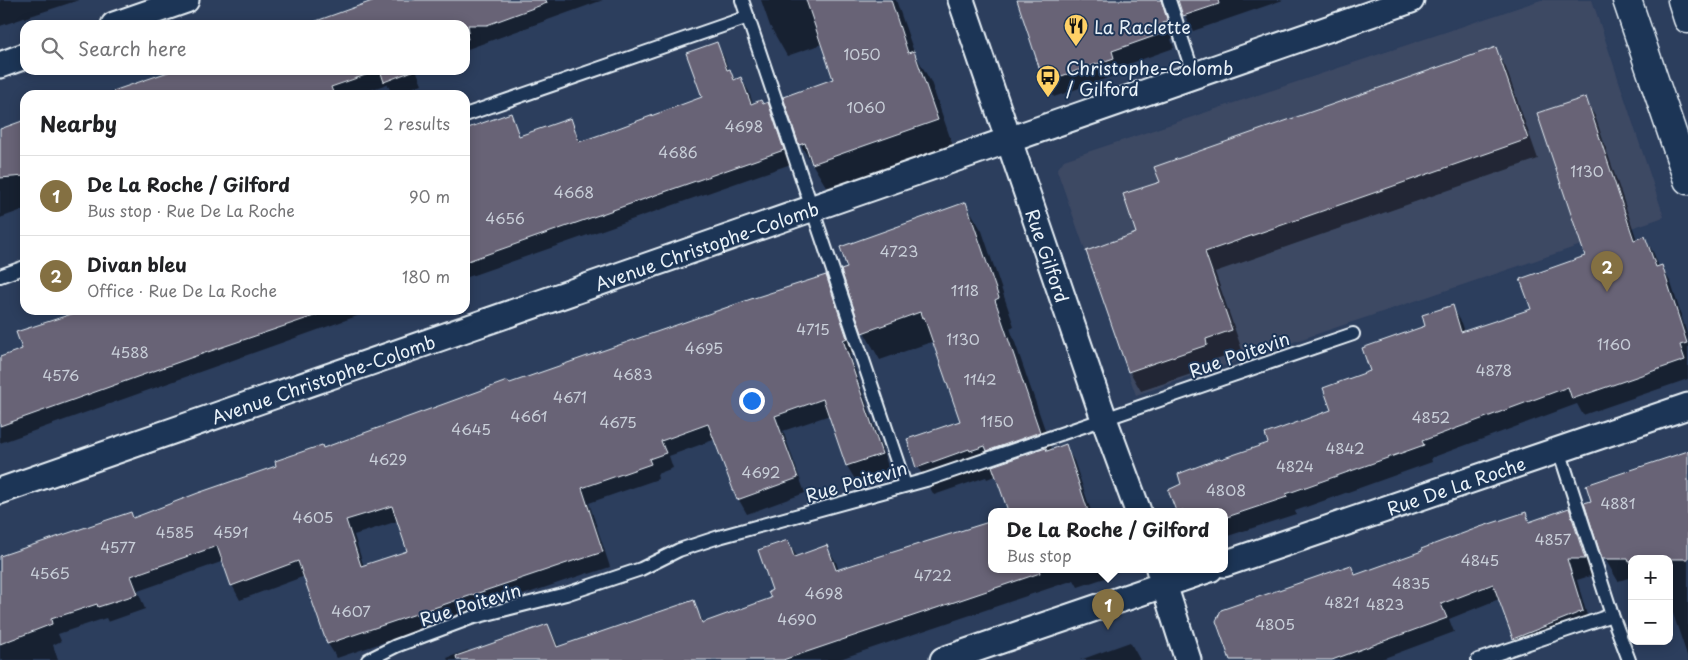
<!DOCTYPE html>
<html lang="en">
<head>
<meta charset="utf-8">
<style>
	body { margin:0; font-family:"Playpen Sans",sans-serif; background:#f6f6f6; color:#202124 }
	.controls { position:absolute; right:15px; bottom:15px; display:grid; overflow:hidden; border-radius:10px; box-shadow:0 2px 12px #0003 }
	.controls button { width:45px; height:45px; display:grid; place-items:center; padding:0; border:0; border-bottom:1px solid #e0e0e0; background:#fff; color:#202124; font:25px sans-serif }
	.you { position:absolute; left:751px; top:400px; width:18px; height:18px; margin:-12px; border:4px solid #fff; border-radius:50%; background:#1a73e8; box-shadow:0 0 0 8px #1a73e833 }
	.badge { display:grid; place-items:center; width:32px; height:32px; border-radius:50%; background:#847042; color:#fff; font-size:16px; font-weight:700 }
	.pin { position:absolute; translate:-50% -41px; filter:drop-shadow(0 1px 2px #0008) }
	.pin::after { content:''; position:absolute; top:26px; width:18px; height:15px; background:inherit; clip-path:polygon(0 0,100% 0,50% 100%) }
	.popup { position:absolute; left:988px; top:508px; width:240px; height:65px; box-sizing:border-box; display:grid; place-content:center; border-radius:10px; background:#fff; filter:drop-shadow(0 1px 4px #0005); font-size:16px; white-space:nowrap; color:#757577 }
	.popup b { font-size:19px; color:#202124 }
	.popup::after { content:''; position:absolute; left:50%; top:100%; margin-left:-10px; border:10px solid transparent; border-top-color:#fff }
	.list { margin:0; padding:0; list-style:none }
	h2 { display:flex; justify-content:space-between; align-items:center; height:65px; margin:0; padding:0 20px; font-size:21px }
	h2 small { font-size:16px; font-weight:400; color:#757577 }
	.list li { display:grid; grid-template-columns:32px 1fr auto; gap:15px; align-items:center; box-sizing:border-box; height:80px; padding:0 20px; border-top:1px solid #e0e0e0 }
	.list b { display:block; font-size:19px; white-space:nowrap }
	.list p { margin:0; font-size:16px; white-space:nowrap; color:#757577 }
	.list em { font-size:16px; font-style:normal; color:#757577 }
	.icon { flex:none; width:28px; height:28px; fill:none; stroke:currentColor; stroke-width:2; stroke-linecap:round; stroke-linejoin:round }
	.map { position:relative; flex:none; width:1688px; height:660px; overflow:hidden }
	.search { position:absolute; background:#fff; box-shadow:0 2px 12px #0003; left:20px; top:20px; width:450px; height:55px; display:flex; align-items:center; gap:12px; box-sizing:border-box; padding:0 18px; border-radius:15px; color:#757577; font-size:19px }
	.panel { position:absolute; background:#fff; box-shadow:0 2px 12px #0003; left:20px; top:90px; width:450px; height:225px; border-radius:15px }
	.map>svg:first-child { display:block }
	.built { fill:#3e4964 }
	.shadow { fill:#0007; fill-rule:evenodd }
	.building { fill:#686376; stroke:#e8f1f8; fill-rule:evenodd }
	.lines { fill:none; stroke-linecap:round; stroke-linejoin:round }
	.lane-casing { stroke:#e8f1f8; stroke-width:16 }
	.street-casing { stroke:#e8f1f8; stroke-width:29 }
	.secondary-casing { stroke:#e8f1f8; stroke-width:31 }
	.lane { stroke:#1d3557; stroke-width:12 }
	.street { stroke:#1d3557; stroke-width:25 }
	.secondary { stroke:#1d3557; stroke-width:28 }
	.labels { text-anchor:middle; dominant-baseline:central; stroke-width:4; stroke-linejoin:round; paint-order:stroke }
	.number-label { font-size:15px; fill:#c8ced8 }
	.poi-label { font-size:18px; fill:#e8f1f8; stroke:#1d3557; text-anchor:start }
	.street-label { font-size:18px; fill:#e8f1f8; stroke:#1d3557 }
</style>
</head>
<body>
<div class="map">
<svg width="1688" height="660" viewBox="0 0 1688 660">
	<rect width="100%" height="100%" fill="#2c3e5d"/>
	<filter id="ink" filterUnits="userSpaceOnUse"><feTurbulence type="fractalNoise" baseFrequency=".02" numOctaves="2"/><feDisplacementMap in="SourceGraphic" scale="10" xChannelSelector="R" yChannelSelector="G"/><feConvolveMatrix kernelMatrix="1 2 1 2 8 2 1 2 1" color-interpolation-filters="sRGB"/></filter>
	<g filter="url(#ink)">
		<path class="built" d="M1541,0H1592L1664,217L1136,395L1057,170L1064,160Z"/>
		<g class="shadow">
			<path d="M0,0H79L0,26Z"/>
			<path d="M378,0H603L465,50V25H310Z"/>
			<path d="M761,0H896L914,52L931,82L954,149L830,193L800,144L835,80L822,44L787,56L770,26Z"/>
			<path d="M1018,0H1283L1193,31L1181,8H1175L1176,37L1171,39L1174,48L1120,67L1122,73L1054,97L1045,81Z"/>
			<path d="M716,43L724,57L729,71L736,80L741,78L749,92L753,104H767L775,118L791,164L465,278V169L570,120L581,142L703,98Z"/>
			<path d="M1495,48L1506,68L1538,159L1215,272L1242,350L1216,359L1218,365L1141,391L1130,372L1088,252L1138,233Z"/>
			<path d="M178,70H424L417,72L422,84L393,95L387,84L356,95H103Z"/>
			<path d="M1585,99L1595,116L1637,240L1645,238L1654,254L1659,267L1661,266L1671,283L1688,337V379L1583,415L1577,404L1431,458L1432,462L1295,511L1296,514L1228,536L1224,532V511H1177L1169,490L1183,485L1220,461L1270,444L1332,411L1372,371L1452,306L1462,323L1465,332L1532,310L1587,257Z"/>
			<path d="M25,121V209L0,218V130Z"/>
			<path d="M966,204L982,231L1014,326L1010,328L1052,450L1065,446L1074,461L1091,511H1010L997,475L987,479L986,477L934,495L918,467L962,422L934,341L880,360L864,332Z"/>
			<path d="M825,276L834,291L855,353L850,354L889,469L856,481L847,466L830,415L783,431L805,493L747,514L739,500L716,439L669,456L673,468L657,474L658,479L589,503L610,567L589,574L588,573L337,658L328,644L305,576L240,600L232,585L224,561L138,591L145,609L108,622L106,618L58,634L61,641L53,645L58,660H0V557L133,519L323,449ZM398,521L408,552L364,567L354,535Z"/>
			<path d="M85,310H374L0,443V358L24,350Z"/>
			<path d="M1688,453V658L1669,602V559H1632V577L1618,581L1602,554Z"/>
			<path d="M1569,509L1577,524L1593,575L1577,580L1590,626L1522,653L1514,639L1499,599L1449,619L1454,632L1379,660H1231L1350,566L1356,576L1525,514L1530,523Z"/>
			<path d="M788,542L797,557L827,547L836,562L839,571L1110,569L1105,578L1078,587L1074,580L837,660H448L447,658L468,650L469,653L548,625L559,647L693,602L704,623L772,599Z"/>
			<path d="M1130,642L1140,660H1080Z"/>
		</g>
		<g class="building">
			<path d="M375,0H546L547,3L487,25H468L469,32L466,33L468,39L465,41V25H305Z"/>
			<path d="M806,0H891L908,53L914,51L938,120L812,164L805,143L799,145L783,97L833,79Z"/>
			<path d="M1017,0H1161L1168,22L1163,23L1166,32L1112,51L1114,58L1044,82Z"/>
			<path d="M1178,0H1218L1219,4L1183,16Z"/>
			<path d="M717,42L727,70L730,69L734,80L741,77L751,104L761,100L763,104L768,102L784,150L465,262V129L511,113L519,136L571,118L579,142L605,133L702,97L686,53Z"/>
			<path d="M1496,47L1528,139L1205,252L1232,330L1206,339L1207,345L1128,372L1086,251L1136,233L1123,194L1160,182L1154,167Z"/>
			<path d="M174,70H380L331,87L334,95H114L113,91Z"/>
			<path d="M380,70H415L384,82Z"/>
			<path d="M1586,97L1634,240L1645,236L1656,267L1662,265L1687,343L1680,345L1685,360L1572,399L1568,387L1422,441L1424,445L1286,494L1287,497L1224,518V511H1176L1168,490L1181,484L1178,474L1220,458L1221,459L1268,443L1265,434L1331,410L1323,388L1370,371L1362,348L1425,326L1422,315L1453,305L1461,332L1531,309L1520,279L1585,256L1537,113Z"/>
			<path d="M25,120V176L0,178V129Z"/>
			<path d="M966,202L999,298L995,300L1040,432L987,451L985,446L970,451L969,449L916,468L907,439L960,421L924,317L922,318L920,312L862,333L841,270L847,268L840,247Z"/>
			<path d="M826,275L847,338L843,340L882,454L846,466L823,399L775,416L798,478L737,500L708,424L661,441L666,453L649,459L651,464L582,488L603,552L579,560V559L327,644L298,561L231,586L217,546L131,576L138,594L98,607L97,604L51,619L52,624L0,644V556L131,512L133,518L198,493L276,466L275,461L322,445L323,448L507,381L510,383L751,299ZM392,506L407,551L361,566L346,520Z"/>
			<path d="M84,310H316L317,315L193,357L0,426V357L22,349L16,332Z"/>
			<path d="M1066,444L1088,511H1008L992,466L1046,448L1047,451Z"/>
			<path d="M1688,451V559H1632V561L1629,562L1628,559H1602L1584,503L1591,501L1586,485Z"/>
			<path d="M1569,508L1585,559H1567L1583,611L1513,639L1493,584L1441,604L1447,618L1332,660H1230L1216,621L1221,610L1351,565L1355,575L1422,551L1421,549L1480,527L1526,512L1529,522Z"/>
			<path d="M992,521V569H1039L1040,573L783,660H457L456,656L548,624L557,647L694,600L702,623L771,598L768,592L772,590L758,550L788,540L794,557L827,545L836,570Z"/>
		</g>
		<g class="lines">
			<defs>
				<g id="lane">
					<path d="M742,0L905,485"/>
					<path d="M1169,0L1194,76"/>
					<path d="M465,115L748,17"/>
					<path d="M0,276L25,267"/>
					<path d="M1559,450L1612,615L1629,660"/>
					<path d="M368,660L396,646L471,618L566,594L641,569L679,550L719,537L926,480L1353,334"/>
					<path d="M1478,660L1612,615"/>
				</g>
				<g id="street">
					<path id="s1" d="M961,0L1104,419L1138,511"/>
					<path d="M114,25L186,0"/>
					<path d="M0,65L25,56"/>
					<path id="s2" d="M0,491L1411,0"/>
					<path id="s3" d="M1224,564L1688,406"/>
					<path d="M1159,569L1188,660"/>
					<path d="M943,660L1210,569"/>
				</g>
				<g id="secondary">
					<path d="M1627,0L1688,180"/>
					<path d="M1682,0L1688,19"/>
				</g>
			</defs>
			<use href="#lane" class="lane-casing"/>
			<use href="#street" class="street-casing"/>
			<use href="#secondary" class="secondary-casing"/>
			<use href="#lane" class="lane"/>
			<use href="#street" class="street"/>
			<use href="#secondary" class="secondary"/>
		</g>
	</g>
	<defs>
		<symbol id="restaurant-pin" viewBox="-11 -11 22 30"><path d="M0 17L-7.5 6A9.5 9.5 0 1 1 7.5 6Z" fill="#ffd166" stroke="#1d3557"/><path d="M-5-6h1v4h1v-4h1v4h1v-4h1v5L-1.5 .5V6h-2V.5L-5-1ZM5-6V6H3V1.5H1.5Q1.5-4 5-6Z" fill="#111"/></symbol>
		<symbol id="bus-pin" viewBox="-11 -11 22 30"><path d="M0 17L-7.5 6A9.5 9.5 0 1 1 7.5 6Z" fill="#ffd166" stroke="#1d3557"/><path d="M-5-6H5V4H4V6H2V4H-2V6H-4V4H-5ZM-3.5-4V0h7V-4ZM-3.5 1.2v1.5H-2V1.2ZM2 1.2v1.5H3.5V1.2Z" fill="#111"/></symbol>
	</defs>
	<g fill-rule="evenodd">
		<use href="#restaurant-pin" x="1062" y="12" width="28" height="38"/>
		<use href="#bus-pin" x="1034" y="63" width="28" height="38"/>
	</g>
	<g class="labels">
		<g class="number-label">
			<text x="862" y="53">1050</text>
			<text x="866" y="106">1060</text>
			<text x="744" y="125">4698</text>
			<text x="678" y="151">4686</text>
			<text x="1587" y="170">1130</text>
			<text x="574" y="191">4668</text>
			<text x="505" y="217">4656</text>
			<text x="899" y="250">4723</text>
			<text x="965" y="289">1118</text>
			<text x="813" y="328">4715</text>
			<text x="963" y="338">1130</text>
			<text x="1614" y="343">1160</text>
			<text x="704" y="347">4695</text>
			<text x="130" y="351">4588</text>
			<text x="1494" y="369">4878</text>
			<text x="633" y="373">4683</text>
			<text x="61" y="374">4576</text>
			<text x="980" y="378">1142</text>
			<text x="570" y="396">4671</text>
			<text x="529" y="415">4661</text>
			<text x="1431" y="416">4852</text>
			<text x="997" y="420">1150</text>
			<text x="618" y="421">4675</text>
			<text x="471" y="428">4645</text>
			<text x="1345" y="447">4842</text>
			<text x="388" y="458">4629</text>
			<text x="1295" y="465">4824</text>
			<text x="761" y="471">4692</text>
			<text x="1226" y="489">4808</text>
			<text x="1618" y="502">4881</text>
			<text x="313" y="516">4605</text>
			<text x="175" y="531">4585</text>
			<text x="231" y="531">4591</text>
			<text x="1553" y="538">4857</text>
			<text x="118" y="546">4577</text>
			<text x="1480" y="559">4845</text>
			<text x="50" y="572">4565</text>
			<text x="933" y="574">4722</text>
			<text x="1411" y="582">4835</text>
			<text x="824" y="592">4698</text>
			<text x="1342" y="601">4821</text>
			<text x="1385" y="603">4823</text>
			<text x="351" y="610">4607</text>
			<text x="797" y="618">4690</text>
			<text x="1275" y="623">4805</text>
		</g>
		<g class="poi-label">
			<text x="1094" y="26">La Raclette</text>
			<text x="1066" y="67">Christophe-Colomb<tspan x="1066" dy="21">/ Gilford</tspan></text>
		</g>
		<g class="street-label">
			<text stroke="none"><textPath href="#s2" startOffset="748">Avenue Christophe-Colomb</textPath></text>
			<text stroke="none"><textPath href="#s1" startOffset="270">Rue Gilford</textPath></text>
			<text transform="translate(1239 354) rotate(-19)">Rue Poitevin</text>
			<text stroke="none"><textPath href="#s2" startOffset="342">Avenue Christophe-Colomb</textPath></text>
			<text transform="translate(856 481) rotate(-16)">Rue Poitevin</text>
			<text stroke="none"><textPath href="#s3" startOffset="245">Rue De La Roche</textPath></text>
			<text transform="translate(470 604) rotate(-17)">Rue Poitevin</text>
		</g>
	</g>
</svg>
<div class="controls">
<button>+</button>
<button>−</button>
</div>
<div class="you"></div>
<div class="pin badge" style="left:1108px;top:630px">1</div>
<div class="popup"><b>De La Roche / Gilford</b>Bus stop</div>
<div class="pin badge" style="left:1607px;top:292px">2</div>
<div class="search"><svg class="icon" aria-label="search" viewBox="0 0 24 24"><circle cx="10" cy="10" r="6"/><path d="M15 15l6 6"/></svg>Search here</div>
<section class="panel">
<h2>Nearby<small>2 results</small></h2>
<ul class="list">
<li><span class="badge">1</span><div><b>De La Roche / Gilford</b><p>Bus stop · Rue De La Roche</p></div><em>90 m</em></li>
<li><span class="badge">2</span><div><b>Divan bleu</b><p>Office · Rue De La Roche</p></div><em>180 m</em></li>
</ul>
</section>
</div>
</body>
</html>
